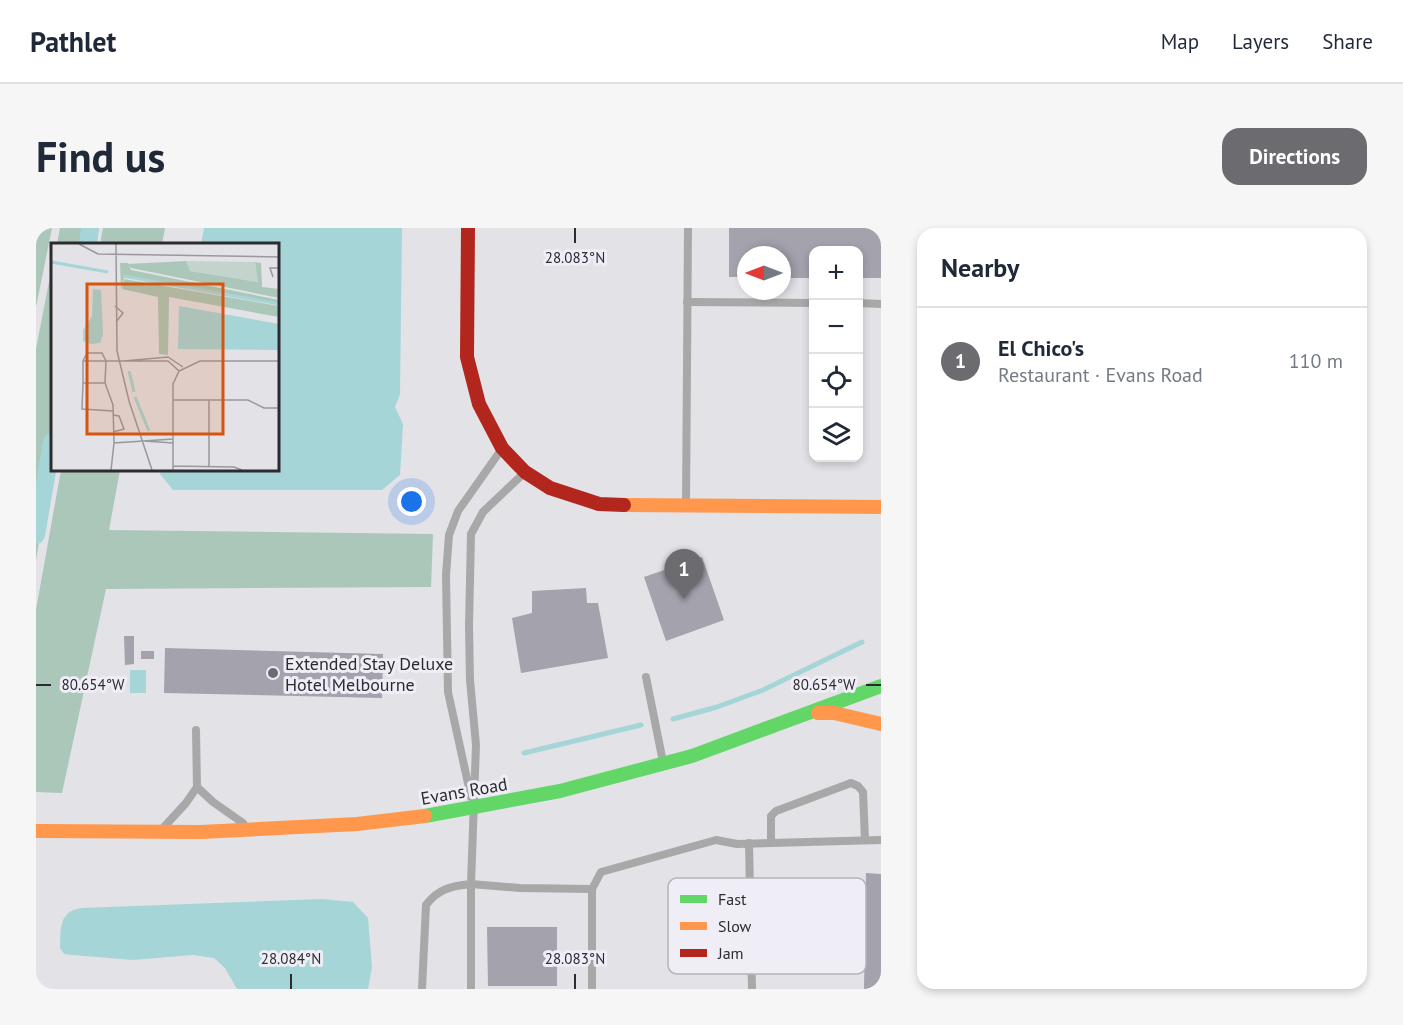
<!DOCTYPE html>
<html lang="en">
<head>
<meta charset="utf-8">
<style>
	body { margin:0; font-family:"PT Sans",sans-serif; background:#f6f6f7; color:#1f2937 }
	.controls { position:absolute; right:18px; top:18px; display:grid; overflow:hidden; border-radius:12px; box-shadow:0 3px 9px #0003 }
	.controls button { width:54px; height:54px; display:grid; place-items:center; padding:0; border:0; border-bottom:2px solid #e0e1e3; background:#fff; color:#1f2937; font:30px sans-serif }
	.compass { position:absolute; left:701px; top:18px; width:54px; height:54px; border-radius:50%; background:#fff; box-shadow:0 3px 9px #0003; rotate:270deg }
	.you { position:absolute; left:376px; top:274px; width:21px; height:21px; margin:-15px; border:4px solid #fff; border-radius:50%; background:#1a73e8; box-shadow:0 0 0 9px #1a73e833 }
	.badge { display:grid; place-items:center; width:39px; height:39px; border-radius:50%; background:#6c6b6f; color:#fff; font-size:20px; font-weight:700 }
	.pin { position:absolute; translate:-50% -50px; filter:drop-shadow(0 2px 3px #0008) }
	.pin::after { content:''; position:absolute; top:32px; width:21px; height:18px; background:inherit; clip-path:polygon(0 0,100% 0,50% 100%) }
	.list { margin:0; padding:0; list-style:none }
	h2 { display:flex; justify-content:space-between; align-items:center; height:78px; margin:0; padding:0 24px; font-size:26px }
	h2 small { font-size:20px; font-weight:400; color:#747a83 }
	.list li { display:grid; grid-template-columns:39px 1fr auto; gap:18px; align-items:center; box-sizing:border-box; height:108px; padding:0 24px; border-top:2px solid #e0e1e3 }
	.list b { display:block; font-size:22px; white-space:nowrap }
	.list p { margin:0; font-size:20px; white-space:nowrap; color:#747a83 }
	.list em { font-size:20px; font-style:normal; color:#747a83 }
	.icon { flex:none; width:33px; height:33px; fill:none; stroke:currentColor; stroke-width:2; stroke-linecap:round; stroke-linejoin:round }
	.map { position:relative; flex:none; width:845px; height:761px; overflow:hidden; border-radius:18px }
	header { display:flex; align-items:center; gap:36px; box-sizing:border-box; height:84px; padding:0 30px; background:#fff; border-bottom:2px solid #e0e1e3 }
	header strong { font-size:28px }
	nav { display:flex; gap:33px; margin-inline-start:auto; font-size:21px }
	.intro { display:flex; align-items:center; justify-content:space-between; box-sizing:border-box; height:144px; padding:0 36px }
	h1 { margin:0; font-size:42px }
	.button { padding:15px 27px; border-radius:18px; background:#6c6b6f; color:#fff; font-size:21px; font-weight:700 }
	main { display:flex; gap:36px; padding:0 36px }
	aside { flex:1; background:#fff; border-radius:18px; box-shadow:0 3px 9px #0003 }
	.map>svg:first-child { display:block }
	.forest { fill:#abc7b9 }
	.water { fill:#a6d5d8 }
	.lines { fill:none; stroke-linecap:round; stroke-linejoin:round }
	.stream { stroke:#a6d5d8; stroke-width:5 }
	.canal { stroke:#a6d5d8; stroke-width:18 }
	.building { fill:#a3a2ad }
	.lane { stroke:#a8a8a9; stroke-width:8 }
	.fast { stroke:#63d668; stroke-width:14 }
	.slow { stroke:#ff974d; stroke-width:14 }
	.jam { stroke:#b3261e; stroke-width:14 }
	.ticks { fill:none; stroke:#2c2b2f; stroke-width:2 }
	.poi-dot { fill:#6c6b6f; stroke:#efeef7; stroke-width:2 }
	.labels { text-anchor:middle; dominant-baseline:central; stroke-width:6; stroke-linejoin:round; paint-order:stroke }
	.poi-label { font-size:18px; fill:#2c2b2f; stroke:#efeef7; text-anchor:start }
	.street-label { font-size:18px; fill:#2c2b2f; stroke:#efeef7 }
	.inset-river { fill:none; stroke:#a6d5d8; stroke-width:3 }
	.inset-road { fill:none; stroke:#99999d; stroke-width:1.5 }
	.view { fill:#d55410; fill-opacity:0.15; stroke:#d55410; stroke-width:3 }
	.inset-edge { fill:none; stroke:#2c2b2f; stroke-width:3 }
	.key { fill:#efeef7; stroke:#b4b4bb; stroke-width:1.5 }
	.key-label { font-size:16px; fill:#2c2b2f }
	.ticks-label { font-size:15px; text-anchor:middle; fill:#2c2b2f; stroke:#efeef7; stroke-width:6; stroke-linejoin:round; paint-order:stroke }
</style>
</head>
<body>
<header>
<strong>Pathlet</strong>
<nav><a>Map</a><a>Layers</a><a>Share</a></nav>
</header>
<div class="intro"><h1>Find us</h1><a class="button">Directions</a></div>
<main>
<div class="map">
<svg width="845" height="761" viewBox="0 0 845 761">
	<rect width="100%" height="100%" fill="#e2e2e7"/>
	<g class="forest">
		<path d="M0,0H16L0,79Z"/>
		<path d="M24,0H58L56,16H21Z"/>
		<path d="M67,0H129L126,16H64Z"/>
		<path d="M16,38V239L0,332V121Z"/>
		<path d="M25,242H84L73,302L397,306L395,359L70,361L26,565L0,564V382Z"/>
	</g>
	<g class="water">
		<path d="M168,0H366L364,166L359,179L367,196L364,247L346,262H137L124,246L125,242H242V16H165Z"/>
		<rect x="94" y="442" width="16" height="23"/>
		<path d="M286,671L317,674L332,690L336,739L332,761H201L189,740L178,730L157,727L97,732L37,727L28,726L24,720C25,701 22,684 45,680Z"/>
	</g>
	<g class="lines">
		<g class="stream">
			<path d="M637,491L681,479L727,462L826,414"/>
			<path d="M488,525L605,497"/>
		</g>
		<g class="canal">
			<path d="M52,16L54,0"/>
			<path d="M0,307L16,214"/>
		</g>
	</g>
	<g class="building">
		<path d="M693,0H845V50H822V22H778V50H746V27H710V49H693Z"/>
		<path d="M666,329L688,392L630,413L608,349Z"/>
		<path d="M550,360L551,375H562L572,430L485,445L476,390L496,385V363Z"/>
		<path d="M88,408H98V436L89,437Z"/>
		<path d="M129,420L347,426L346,470L128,465Z"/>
		<rect x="105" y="423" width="13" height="8"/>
		<path d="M830,645L845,646V761H828Z"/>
		<path d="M451,699H521V758H452Z"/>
	</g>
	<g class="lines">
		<g class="lane">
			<path d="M651,74L778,75"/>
			<path d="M822,75L845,76"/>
			<path d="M488,245L447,284L435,306L433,398L434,452L440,517L435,656L484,660L556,661L565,644L680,612L701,616L845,612"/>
			<path d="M650,277L652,0"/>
			<path d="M610,449L627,534"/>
			<path d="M160,502L161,559"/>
			<path d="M435,569L412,464L410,347L413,307L422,283L465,222"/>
			<path d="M128,599L150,575L161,559L177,574L207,595"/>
			<path d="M735,614V588L740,583L815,555L822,558L827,564L829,612"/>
			<path d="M713,615L716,761"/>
			<path d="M556,661V761"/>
			<path d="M386,761L390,677C402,661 415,658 435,656V761"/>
		</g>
		<path class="fast" d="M389,588L524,563L656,528L845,458"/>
		<g class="slow">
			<path d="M588,277L845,279"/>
			<path d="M782,485H798L845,496"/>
			<path d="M0,603L165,604L321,596L389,588"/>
		</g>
		<path class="jam" d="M432,0L431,129L443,176L466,220L489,244L514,260L563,276L588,277"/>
	</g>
	<path class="ticks" d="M539,0V15M0,457H15M830,457H845M255,746V761M539,746V761"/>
	<circle class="poi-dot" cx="237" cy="445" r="6"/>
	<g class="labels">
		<g class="poi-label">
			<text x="249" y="435">Extended Stay Deluxe<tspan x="249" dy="21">Hotel Melbourne</tspan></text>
		</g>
		<g class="street-label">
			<text transform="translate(428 563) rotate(-10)">Evans Road</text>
		</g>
	</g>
	<g transform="translate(15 15)">
		<rect width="228" height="228" fill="#e2e2e7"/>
		<path d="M135,18L204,19L207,39L139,28Z" fill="#c2d4cc"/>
		<path d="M135,18L139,28L207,39L204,19L210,20L211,44L228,46V55L80,25L77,21ZM69,20H77L80,27L228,57V61L73,34L70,46ZM73,36L228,63V74L118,54L117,112L108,111L107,54L71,46Z" fill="#abc7b9"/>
		<path d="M42,46L50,47L52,92L49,100L40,101L32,98V87L41,73ZM128,63L228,81V107L127,106Z" fill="#a6d5d8"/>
		<path class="inset-river" d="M0,19L57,29M72,33L228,61M78,128L83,149M84,154L98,188"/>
		<path class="inset-road" d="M28,1L47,11L228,14M65,1L66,108L78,158L101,227M222,34L219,25H228M64,63L72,70L65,79M73,118L117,114L132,124M32,140V118H55L51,110H36L32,118M54,140H32L31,166L62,168M122,157H197L213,165H228M62,172L68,173L73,186L62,189M93,198L122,200M63,200L62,162L54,140L55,118H117L128,128M122,223L183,224L191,227M158,223V157M60,227L63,200L122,196M122,227V141L128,128L149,118H228"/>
		<path class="view" d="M36,41H172V191H36Z"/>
		<rect width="228" height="228" class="inset-edge"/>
	</g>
	<rect x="632" y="650" width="198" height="96" rx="9" class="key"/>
	<rect x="644" y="667" width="27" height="8" fill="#63d668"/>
	<rect x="644" y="694" width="27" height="8" fill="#ff974d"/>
	<rect x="644" y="721" width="27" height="8" fill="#b3261e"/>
	<g class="key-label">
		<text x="682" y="677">Fast</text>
		<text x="682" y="704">Slow</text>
		<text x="682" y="731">Jam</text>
	</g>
	<g class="ticks-label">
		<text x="539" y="35">28.083°N</text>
		<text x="788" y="462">80.654°W</text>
		<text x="57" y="462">80.654°W</text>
		<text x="255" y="736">28.084°N</text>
		<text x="539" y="736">28.083°N</text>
	</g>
</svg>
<div class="controls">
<button>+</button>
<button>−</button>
<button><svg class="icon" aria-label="locate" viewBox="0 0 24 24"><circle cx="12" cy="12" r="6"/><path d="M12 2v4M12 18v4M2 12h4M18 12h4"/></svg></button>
<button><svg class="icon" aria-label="layers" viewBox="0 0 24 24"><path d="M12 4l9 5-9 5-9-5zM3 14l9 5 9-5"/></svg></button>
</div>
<svg class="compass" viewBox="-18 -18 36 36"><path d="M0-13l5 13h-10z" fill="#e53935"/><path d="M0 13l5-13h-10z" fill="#747a83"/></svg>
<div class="you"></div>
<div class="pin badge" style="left:648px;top:371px">1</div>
</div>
<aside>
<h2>Nearby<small></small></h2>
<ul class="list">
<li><span class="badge">1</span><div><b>El Chico's</b><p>Restaurant · Evans Road</p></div><em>110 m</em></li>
</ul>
</aside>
</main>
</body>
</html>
